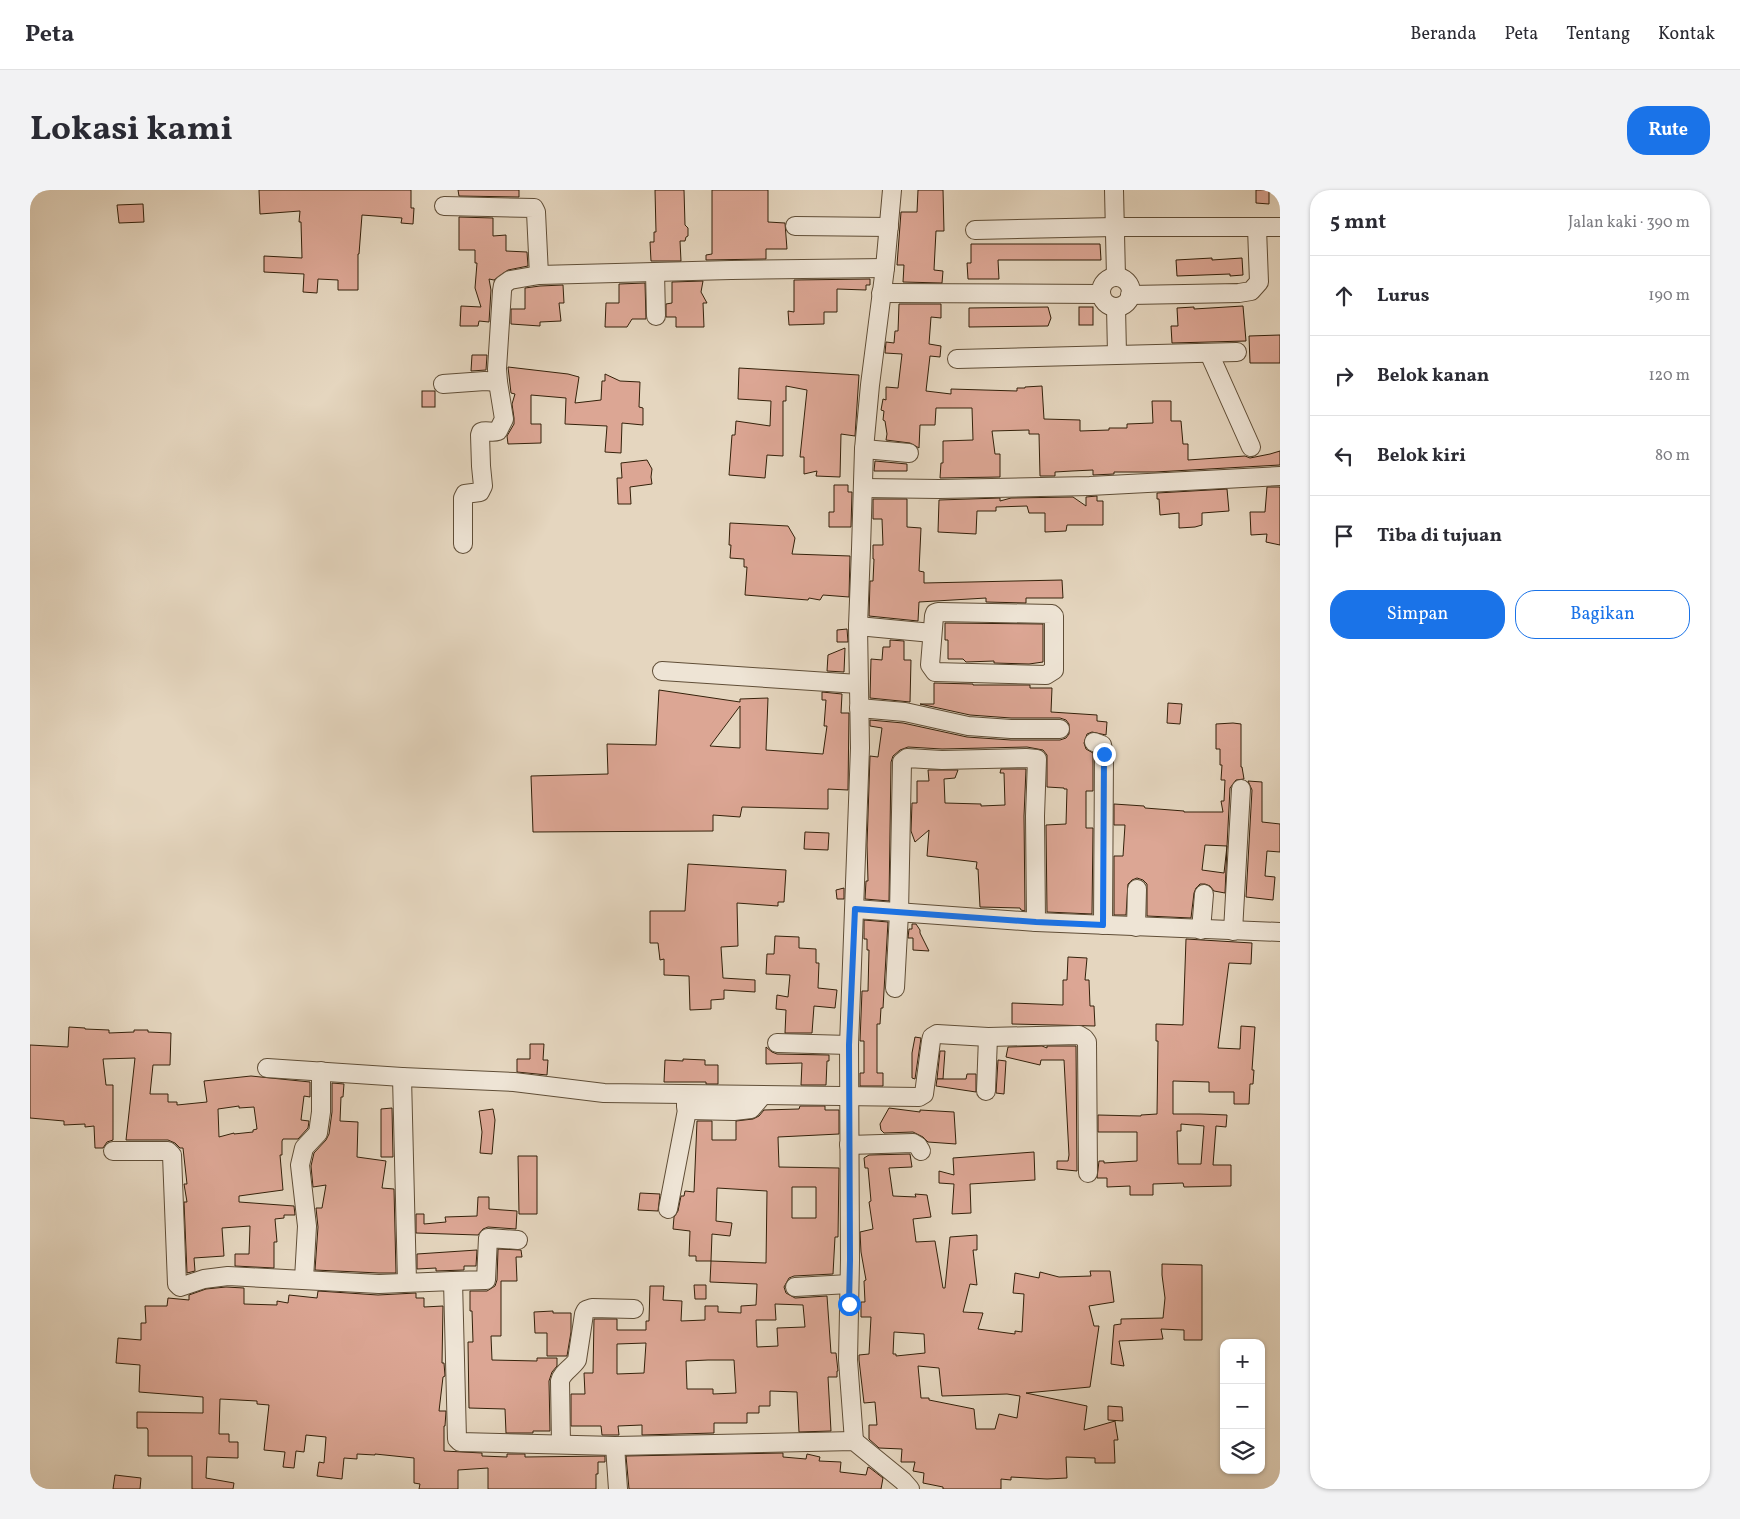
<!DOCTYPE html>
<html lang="id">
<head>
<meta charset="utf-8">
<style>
	body { margin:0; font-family:Vollkorn,serif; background:#f2f2f3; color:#2b2b33 }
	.controls { position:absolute; right:15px; bottom:15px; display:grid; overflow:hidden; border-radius:10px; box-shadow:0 1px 4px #0004 }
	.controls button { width:45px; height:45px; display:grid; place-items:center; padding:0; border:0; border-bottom:1px solid #e1e1e2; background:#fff; color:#2b2b33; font:25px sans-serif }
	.stop { position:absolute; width:15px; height:15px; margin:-11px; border:4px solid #1a73e8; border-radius:50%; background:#fff }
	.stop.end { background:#1a73e8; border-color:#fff; box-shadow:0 1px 5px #0008 }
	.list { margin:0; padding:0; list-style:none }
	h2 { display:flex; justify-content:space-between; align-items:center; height:65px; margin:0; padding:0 20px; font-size:21px }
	h2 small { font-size:16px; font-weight:400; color:#7c7c81 }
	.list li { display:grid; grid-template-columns:32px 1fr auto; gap:15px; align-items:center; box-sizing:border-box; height:80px; padding:0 20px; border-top:1px solid #e1e1e2 }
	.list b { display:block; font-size:19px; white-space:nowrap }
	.list em { font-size:16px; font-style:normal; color:#7c7c81 }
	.actions { display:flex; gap:10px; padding:15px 20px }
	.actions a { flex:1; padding:11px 0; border:1px solid #1a73e8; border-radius:20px; text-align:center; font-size:18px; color:#1a73e8 }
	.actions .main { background:#1a73e8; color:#fff }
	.icon { flex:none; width:28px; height:28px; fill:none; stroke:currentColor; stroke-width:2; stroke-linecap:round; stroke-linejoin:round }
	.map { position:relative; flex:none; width:1250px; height:1299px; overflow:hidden; border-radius:20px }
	header { display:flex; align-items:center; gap:30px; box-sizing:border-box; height:70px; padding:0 25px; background:#fff; border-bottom:1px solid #e1e1e2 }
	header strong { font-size:24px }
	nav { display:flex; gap:28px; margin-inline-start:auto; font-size:18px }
	.intro { display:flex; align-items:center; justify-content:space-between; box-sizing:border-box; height:120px; padding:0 30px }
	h1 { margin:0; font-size:35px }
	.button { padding:12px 22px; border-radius:20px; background:#1a73e8; color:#fff; font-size:18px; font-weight:700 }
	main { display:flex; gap:30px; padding:0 30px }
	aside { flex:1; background:#fff; border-radius:20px; box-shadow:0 1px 4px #0004 }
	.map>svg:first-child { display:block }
	.building { fill:#dca694; stroke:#34210a; fill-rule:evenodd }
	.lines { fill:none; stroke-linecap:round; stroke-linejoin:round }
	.minor-casing { stroke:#604e37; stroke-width:20 }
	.minor { stroke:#eee4d5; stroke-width:18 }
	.route { stroke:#1a73e8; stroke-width:6 }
</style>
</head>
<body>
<header>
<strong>Peta</strong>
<nav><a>Beranda</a><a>Peta</a><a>Tentang</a><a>Kontak</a></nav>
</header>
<div class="intro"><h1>Lokasi kami</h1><a class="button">Rute</a></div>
<main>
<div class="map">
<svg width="1250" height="1299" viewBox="0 0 1250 1299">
	<rect width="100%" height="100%" fill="#e5d6bf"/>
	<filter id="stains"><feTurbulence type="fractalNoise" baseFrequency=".004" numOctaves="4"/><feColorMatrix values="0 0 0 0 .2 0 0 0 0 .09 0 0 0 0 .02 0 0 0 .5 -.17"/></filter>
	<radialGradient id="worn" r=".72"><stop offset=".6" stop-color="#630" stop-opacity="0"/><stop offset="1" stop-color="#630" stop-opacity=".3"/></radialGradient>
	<g class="building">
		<path d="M229,0H381V18H384L383,34L371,33L372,28L332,25L329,64H328V100H308V90L288,89L287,103L273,102L274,84L234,82V66L272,68L271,32H269L270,21L230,24Z"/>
		<path d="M428,0H489V7L429,6Z"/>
		<path d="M625,0H654L655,35L658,38V46L656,47L655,51H650L651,71H621L620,52H624V42H626Z"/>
		<path d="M682,0H738V32L755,33L757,59H736V69L676,70V65L682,64Z"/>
		<path d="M888,0H913L914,41H906L904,80L913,81L912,93L873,92L874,75H867L871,22H887Z"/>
		<path d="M1226,0H1239V14L1226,13Z"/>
		<path d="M113,14L114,32L89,33L87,15Z"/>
		<path d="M429,27L463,28V46L476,45V61L497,62L498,76L478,80L464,90L459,89L461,100L459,132L449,131L448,136H430L431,116L451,117L445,98L447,73H445V60H429Z"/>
		<path d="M941,54H1070L1071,70H968L969,89H938L937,73H941Z"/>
		<path d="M1182,68V70L1212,68L1213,85L1200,86V84L1147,86L1146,70Z"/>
		<path d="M840,89V95H836V100L807,99V122H794V134L759,135L758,121L764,122V90Z"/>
		<path d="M673,91L671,102L677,113H673L674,137H646V127H636V114L642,113V92Z"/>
		<path d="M615,93L616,129H602L597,137H575L576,113H589V94Z"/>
		<path d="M533,95L534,113H529L531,131L510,132V136L481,134V119H495V98L510,96Z"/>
		<path d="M869,114H911V128L901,127L899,154L911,156L910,167L900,166L896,201L921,204V199L987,201V198H995V197L1012,196L1014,229L1050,230V241L1079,240V238H1097V234L1123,233L1122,211H1141V231H1151L1153,254H1158V270L1215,266L1220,268L1240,264L1250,261V275L1125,282H1084V284L1063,285V280L1042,281L1025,282V286H1010L1009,244H999V240L962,241L965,264H970V287L910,288L911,273H913V251L943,250L942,218H906L905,235H890L889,258L880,253L856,250L857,244L855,231L853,230L854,221L851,220L853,209L856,210V197L868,198L872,164L855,163L856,152L864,153L865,141H868Z"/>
		<path d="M1213,116L1216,151L1142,153L1141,136H1148L1147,118L1164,117V119Z"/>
		<path d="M1018,117L1021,128L1018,136L939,137V118Z"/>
		<rect x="1049" y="117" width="14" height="18"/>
		<path d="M1250,145V173H1220L1219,146Z"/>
		<path d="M442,165H457L456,180L441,181Z"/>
		<path d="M478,177L538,184L549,187L545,213L571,210L572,191H575V184L590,191L610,192L609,217L613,218V235L592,233L591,263L575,262L577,236L535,234L536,208L501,205V234H511V253L478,254L477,246L484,234V228L482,214L485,204L481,203Z"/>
		<path d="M709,178L829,185L825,246L811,244L810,287L786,286L787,281L774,284V267H770L777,200L756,196V211H753V266L737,265L735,288L699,285L702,245H705L706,231L740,236L741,211L708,209Z"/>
		<rect x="392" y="201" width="13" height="16"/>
		<path d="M617,270L622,279L621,287L622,294L600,297L601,314H588L587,288H592L591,273Z"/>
		<path d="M845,271L877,274V281H844Z"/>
		<path d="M804,295H818V302H822L821,337H799V322H804Z"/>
		<path d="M1237,297H1250V355L1236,352L1237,344L1221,345L1220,322H1235Z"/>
		<path d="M1197,299L1199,321L1172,323V335L1165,337L1149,338V323L1130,325L1129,309H1127V303Z"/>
		<path d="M1067,306V311H1073V335H1037L1036,341L1015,342V323H999L997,316L966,317V321H947L946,344L908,342L909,310L970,308V311L981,308L1043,307L1056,316V307Z"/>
		<path d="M843,309H877V337L891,338L889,381L894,382V393L1032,390L1033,408H996V413L956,412V408L889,412L888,431L839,426L840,391H843L844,369H843V355H853L852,329H843Z"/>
		<path d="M700,333L758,336L765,348L762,364L820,366L819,407L793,405L790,410L779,408L778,410L715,405L717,377H714V369L700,368L701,355H699Z"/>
		<path d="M915,433L1013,434V472L999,474L964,473V471L936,472L933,469H918V450H915Z"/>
		<path d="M817,439L818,452H807V440Z"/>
		<path d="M860,450L874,451V470H881L880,512L840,508L841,469L852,470L853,457H860Z"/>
		<path d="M815,458L814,482L797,481L798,465Z"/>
		<path d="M904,493L943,494V495H1000V498H1022L1021,522L1067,525V531L1077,532L1076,545L1062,542L1057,544L1054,553L1056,559L1063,563V601H1056V638H1063L1062,724L1017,722L1016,635L1036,634L1037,599H1034V598L1017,597V565L1013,560L997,557L912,559L878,557L870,560L863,566L861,572L859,711L835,709L836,691H838L837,655L840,566L848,567L852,538L840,536V530L873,533L937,547L981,550H1030L1036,548L1039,544V534L1036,530L1030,528H981L940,525L890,514H904Z"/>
		<path d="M629,500L710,512V509L738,508L736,560L793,564L797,536H794L796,510H792V502L812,504L811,523H819L818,600L798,599V619L712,617L710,627L683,625V641L503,642L501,586L578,584L577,554L626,555ZM710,516V558L680,556Z"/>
		<path d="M1138,513L1152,514L1150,534L1137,533Z"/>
		<path d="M1203,533L1211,534V577H1212L1214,589L1206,590L1200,598L1197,656L1175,655L1172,680L1194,683L1197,656L1195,703L1184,701L1180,696L1175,694H1170L1166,698L1164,703L1161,728L1117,726V694L1113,690L1107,688L1102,690L1098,694L1096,725H1084V666H1093L1095,635H1084V614L1114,616L1115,618L1154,621V622H1193L1191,611H1194L1195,590H1191L1192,575H1190V559H1186V534Z"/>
		<path d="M971,579H996L994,626L995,721L991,720L990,718L950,717L948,679H946L947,672L897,666L899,640L885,652L881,641L882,613H887V591H899L898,580H928L925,588L914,589L915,613L951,614V616L975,615L974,583H970Z"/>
		<path d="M1218,591L1232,592V632L1250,634V662L1237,661L1235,686L1245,687L1243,710L1216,707L1222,600Z"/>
		<path d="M775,642L799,643L798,660L774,659Z"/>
		<path d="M658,674L756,680L754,712H748V716L707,713L708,756L691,757L693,788L725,790V802L694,800V809L681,810V819L660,820L659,786L634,785V769L630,770L628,753H620V721H655Z"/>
		<path d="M814,698V709H807L806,700Z"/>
		<path d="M834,730L858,732L853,818H851L850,834H847V883H853V896H830V883H834V851H830L832,801H838L839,760H837V749H834Z"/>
		<path d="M882,734H886L890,740V743L899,761L883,760V748H878L879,739H882Z"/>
		<path d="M745,746L769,747V758L786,759V773H789L788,798L807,800L805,818L784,816L782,843H755L756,820L746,819L747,805L758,807L760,785L736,784L737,764H744Z"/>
		<path d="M1156,749L1222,753L1221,774L1199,773L1188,858L1210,859L1211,836L1225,837L1222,880H1224L1223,894H1220L1219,914H1204V902H1179V892L1143,891V924H1170L1197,925L1196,937L1186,936L1183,975H1201V996L1154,997L1153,993L1123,994V1005H1100V996L1077,997V988H1067L1069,971H1074V973L1107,971V942H1068V925L1111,926V925L1127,924L1128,851H1126V834L1153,835ZM1151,934L1174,936L1171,974H1148L1147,941H1151Z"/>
		<path d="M1038,767L1057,768L1055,790H1059L1060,816H1064L1065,836L982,834V813L1033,815V790H1037Z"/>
		<path d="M39,837L55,838V839L79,840V843L104,842V840H118V842L141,843L140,875H123L120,904H138V912H147V915L177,912L174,891L221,886L280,892V907L274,906L271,930L279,931L278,938L268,949H253L252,951V965H250L253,1000L209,1006V1012L264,1016L265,1025H254V1028L245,1029L247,1052H244V1078L205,1076V1064H219L220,1036L192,1038L194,1066L164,1068L165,1081L157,1083L154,1012H157L154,994H157L153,958H150L145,953L138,950H96L105,868L73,869L76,895H83V950L77,952L73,958H65L64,936L55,937V934L34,935V931L0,928V855L38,857ZM209,916V918L224,917L227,939L223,940V942L204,944V943L189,947L188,919Z"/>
		<path d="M885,847L891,848L885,889L882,888V863Z"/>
		<path d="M500,854H514L513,870H518L517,885L487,882V869H500Z"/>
		<path d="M1012,856L1017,858V856H1046L1047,981L1027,979V971H1038L1039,965L1034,870H1011L1010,875L976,867L978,857Z"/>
		<path d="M736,857L742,862L747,864L799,865V871H797L796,895H771L772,873L736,874Z"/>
		<path d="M910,861H915L913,889H907Z"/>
		<path d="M653,869L675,870V875H688V894H676V892H634L635,870L653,871Z"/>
		<path d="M968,870L976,871L974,904L966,903Z"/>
		<path d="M937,884H946V902L906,896L907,889H936Z"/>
		<path d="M302,893L314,894L313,907H311L310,931L328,932L327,967L356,971L352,998L364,999L366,1083H349L285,1080L288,1037L286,1018H292L296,995L283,997L281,976L284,963L296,950L299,944L302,922Z"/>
		<path d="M770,916H795V920H809V944L748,947L749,977L809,978L808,1047H805L803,1084L764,1086L759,1088L754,1097L756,1103L765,1108L797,1106L801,1163H806L808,1181H807V1187H798L801,1241L769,1242L767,1202L740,1201V1216H729V1223H717V1233H684V1243L612,1245V1235L588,1236L589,1245H572L571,1236H541V1204H555L554,1183H563L564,1129H587V1140H616V1131H619L620,1096H634L633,1110L652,1111L651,1131L675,1130V1116H688V1122L711,1123V1116L726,1115L727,1094L680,1092L681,1071H666V1066H659L660,1041L643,1039L644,1027L648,1021L651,1006H654L655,1001L664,1002L667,931H682V950H706V931L723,929L729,926L734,920L769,919ZM762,997H786V1028H762ZM687,998L737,1001L736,1073L681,1071L682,1044L700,1046L702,1033L686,1031ZM745,1114L773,1115L775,1137L747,1138L748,1156L727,1157L726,1130H746ZM616,1153L614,1183L587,1184V1154ZM678,1170H704L706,1203L683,1204V1199H657L656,1171Z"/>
		<path d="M362,918L363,967H351V919Z"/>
		<path d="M859,918L890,922V920L924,922L926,954L898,952L893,947L883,942L854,943L851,940L850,934Z"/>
		<path d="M463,919L465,930L462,964L450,963L452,942L449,921Z"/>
		<path d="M1004,962L1005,990L940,994L941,1023L922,1024L924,994L909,993V981L924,985L923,968Z"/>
		<path d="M880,964L882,977L859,978L863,1006L886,1007L885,1004L897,1005L901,1027L883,1029L886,1052L905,1051L913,1098H915L920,1047L947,1045V1060H943L947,1095L940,1094L933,1122L953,1123L948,1139L985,1144V1141L992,1142L994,1104L983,1103L985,1083L1009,1088L1010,1082L1029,1087L1061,1086L1060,1081H1080L1084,1112L1059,1116L1064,1136H1069L1060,1197L996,1203L1057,1216L1054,1240L1085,1231L1088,1250H1084L1085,1273H1065V1268L1036,1267L1037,1288L1017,1289L981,1287V1290L971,1289V1299H913V1297L893,1293L894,1283L883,1281L885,1272H871L872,1259L849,1258L839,1249V1235H847L845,1212L834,1213L829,1170V1165L839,1164L841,1127H831V1112H835L834,1091L836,1090L831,1062L830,1042L843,1039L839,1012L841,1011L838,978H835L834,968L839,965ZM864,1142L894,1144L895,1163L866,1166V1164H863ZM888,1176L909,1178L912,1206L977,1204L990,1206L987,1228L969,1224L965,1239H946L944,1219L899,1210V1208H891Z"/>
		<path d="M488,966H507V1024H489Z"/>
		<path d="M610,1003L630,1004L628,1021L608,1020Z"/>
		<path d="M448,1007H459V1019L487,1021L486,1039L458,1037L453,1039L448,1045L386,1043V1024H394V1034L416,1032L415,1027L447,1026Z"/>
		<path d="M468,1059L491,1060L492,1067H486L487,1091H471V1146H461L462,1170L507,1171V1168H527V1176L522,1182L519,1191L520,1241H503V1243H476L475,1219L439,1218L438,1152H443L442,1121H440V1101H457L465,1096L467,1090Z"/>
		<path d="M447,1060L446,1076H434V1080L406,1081V1078L387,1079V1064Z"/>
		<path d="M1132,1074L1172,1075V1150H1154V1140L1131,1139L1133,1149L1089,1151L1094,1176L1081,1174L1084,1135L1091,1134V1129L1133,1128L1135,1108L1132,1085Z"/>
		<path d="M664,1095H676V1109H665Z"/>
		<path d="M196,1097L214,1098V1114L247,1115V1111L258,1113L259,1105L287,1108L288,1101L348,1105L386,1103V1108H394V1117L413,1116L412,1173H414L415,1186L413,1187L409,1221H416L415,1236H414V1261L452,1263V1266L477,1267V1264H495V1267L575,1266V1272H568V1284H566V1299H458V1278L428,1280V1299H389L390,1294L384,1293V1268L345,1264V1265L327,1264V1269L314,1268L312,1289L287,1286L289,1272L294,1273L296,1247L276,1245L274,1262L266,1261L264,1278L253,1277L255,1262L234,1260L239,1215L227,1214V1211L190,1209L189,1244H199V1252H208V1268L177,1267L176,1288L204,1293L203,1299H162V1266H118V1240L117,1238H107V1222L173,1223V1207L109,1202L110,1175L86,1173L88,1148L111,1150V1133H116L115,1116H137L138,1108L159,1110V1105L176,1099Z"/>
		<path d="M523,1121V1123H541V1142L537,1166H517V1143H505L504,1122Z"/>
		<path d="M1078,1216L1092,1217L1093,1231L1078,1230Z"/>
		<path d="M753,1263V1267L776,1269L777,1264L790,1267L789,1271L811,1272L810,1282L836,1285L838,1277L840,1278L853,1288L851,1299H599L596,1266Z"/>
		<path d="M85,1285L111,1288L110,1299H83Z"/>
	</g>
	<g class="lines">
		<defs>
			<g id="minor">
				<path d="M1084,0L1086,87"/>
				<path d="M414,16L504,18L506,22L509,85"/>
				<path d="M765,36L859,37"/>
				<path d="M945,40L1085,37H1250"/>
				<path d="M625,82L626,126"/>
				<circle cx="1086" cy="102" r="15"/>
				<path d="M851,103L1071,104"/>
				<path d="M1100,105L1209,103L1221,101L1229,92L1227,38"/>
				<path d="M1086,117L1087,164"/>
				<path d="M1179,163L1221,257"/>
				<path d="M927,169L1207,162"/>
				<path d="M413,194L455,191L468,192L467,179L472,101L473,95L480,90L509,85L701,80L855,78"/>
				<path d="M834,259L879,263"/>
				<path d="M833,298L909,299L1060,296L1250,286"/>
				<path d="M433,354V308L435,304L450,302L453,296L451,276L450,245L451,242C456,240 462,243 468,241L474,229L468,192"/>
				<path d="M908,422L1022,424L1024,426V480L1016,485L905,482L900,475L904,426L905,423Z"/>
				<path d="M828,436L902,443"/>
				<path d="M632,481L828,494"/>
				<path d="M829,518L875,522L938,536L981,539H1030"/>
				<path d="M1064,552L1072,555L1074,564L1073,735"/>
				<path d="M825,719L1006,732L1250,742"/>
				<path d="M1106,737L1107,699"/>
				<path d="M1171,740L1174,704"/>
				<path d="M1203,741L1211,599"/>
				<path d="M865,798L869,723L872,572L877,568L912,570L996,568L1007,569L1005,626L1006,732"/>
				<path d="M747,853L819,855"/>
				<path d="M237,878L372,887L484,892L574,903L889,907L894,904L901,851L902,847L907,844L958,847L1049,845L1054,848L1057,852L1058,983"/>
				<path d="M372,887L377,1092"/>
				<path d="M956,901L958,847"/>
				<path d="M656,909V917L658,920L704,921L721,919L732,906"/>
				<path d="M819,955L883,953L888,956L891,961"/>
				<path d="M83,961H138L142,965L147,1094L150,1097L174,1089L198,1086L349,1094L423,1091L427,1249L430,1252L585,1256L824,1251L873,1291L880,1299"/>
				<path d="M638,1019L657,920"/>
				<path d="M274,1089L277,1036L270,975L274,958L288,943L291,922V881"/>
				<path d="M423,1091L456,1090L458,1048L488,1050"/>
				<path d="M765,1097L819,1094"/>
				<path d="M824,1251L818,1170L820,1070L819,855L830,558L828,436L831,359L834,259L840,195L855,78L862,0"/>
				<path d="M531,1254L530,1191C532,1182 542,1178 547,1170L554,1124L556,1120L562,1118L604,1119"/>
				<path d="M585,1256L588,1299"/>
			</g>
		</defs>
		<use href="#minor" class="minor-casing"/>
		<use href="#minor" class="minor"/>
	</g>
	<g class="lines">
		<path class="route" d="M819,1114L820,1070L819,855L825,719L1006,732L1073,735L1074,564"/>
	</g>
	<rect width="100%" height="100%" filter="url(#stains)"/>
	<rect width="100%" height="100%" fill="url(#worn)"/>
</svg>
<div class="controls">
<button>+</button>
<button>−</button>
<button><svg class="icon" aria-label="layers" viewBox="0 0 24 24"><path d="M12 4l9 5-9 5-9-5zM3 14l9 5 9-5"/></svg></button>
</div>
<div class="stop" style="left:819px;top:1114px"></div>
<div class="stop end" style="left:1074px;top:564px"></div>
</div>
<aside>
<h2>5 mnt<small>Jalan kaki · 390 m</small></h2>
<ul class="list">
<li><svg class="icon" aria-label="ahead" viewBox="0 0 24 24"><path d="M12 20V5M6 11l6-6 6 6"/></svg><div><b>Lurus</b></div><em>190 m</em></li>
<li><svg class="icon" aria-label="right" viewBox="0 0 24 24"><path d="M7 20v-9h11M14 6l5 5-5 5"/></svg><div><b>Belok kanan</b></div><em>120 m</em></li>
<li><svg class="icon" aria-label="left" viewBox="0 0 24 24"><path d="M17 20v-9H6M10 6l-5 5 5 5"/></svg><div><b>Belok kiri</b></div><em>80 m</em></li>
<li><svg class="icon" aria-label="arrive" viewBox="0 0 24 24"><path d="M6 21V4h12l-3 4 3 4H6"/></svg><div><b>Tiba di tujuan</b></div></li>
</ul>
<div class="actions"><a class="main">Simpan</a><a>Bagikan</a></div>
</aside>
</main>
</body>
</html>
